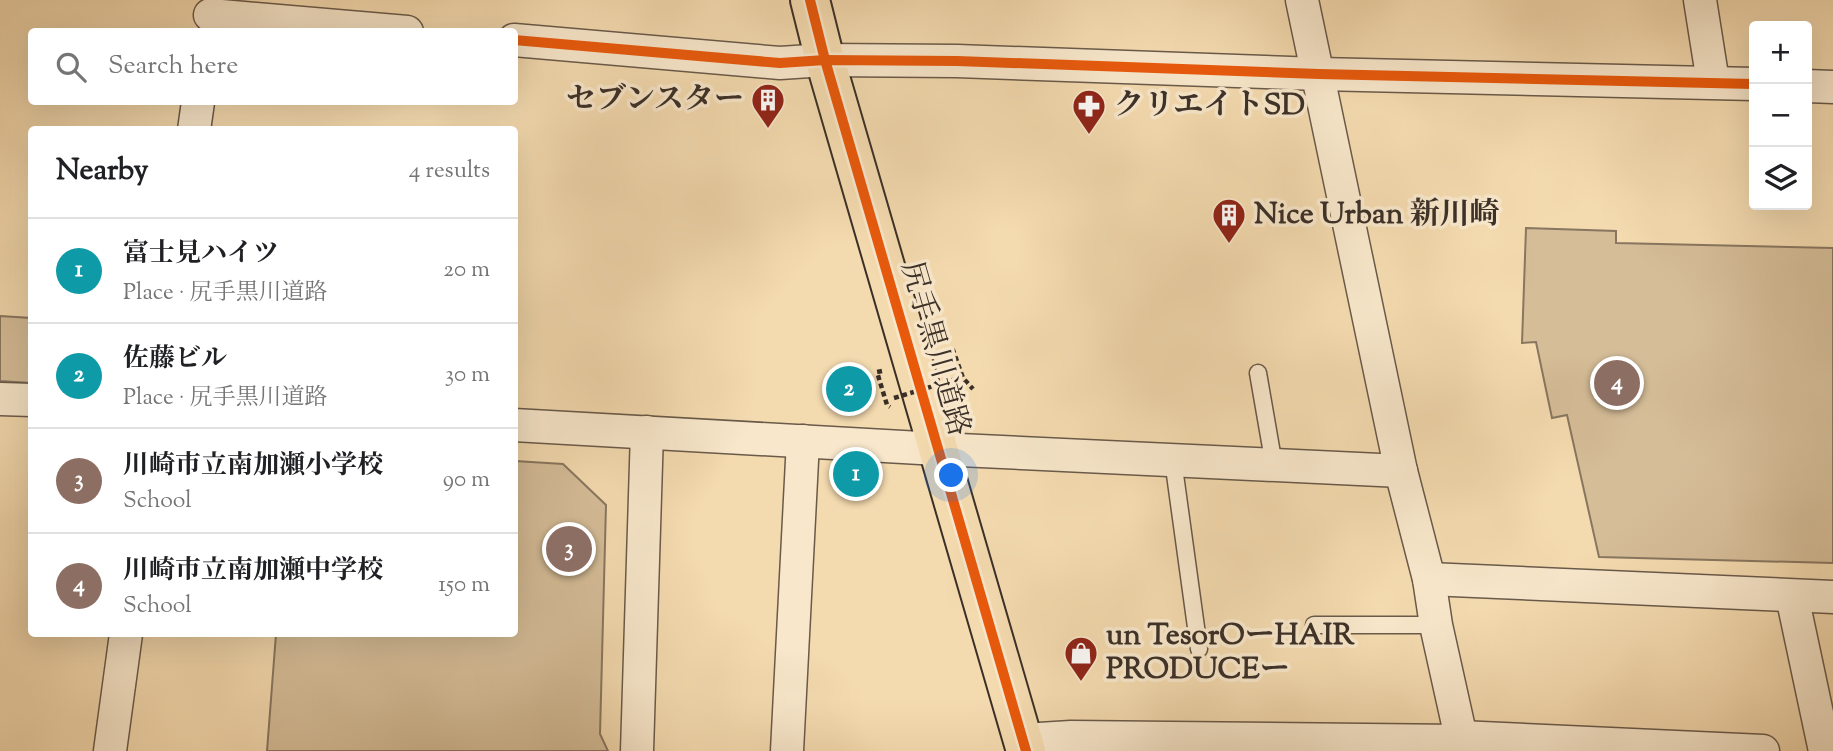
<!DOCTYPE html>
<html lang="en">
<head>
<meta charset="utf-8">
<style>
	body { margin:0; font-family:"Sorts Mill Goudy","Noto Serif JP",serif; background:#f2f2f2; color:#202124 }
	.controls { position:absolute; right:21px; top:21px; display:grid; overflow:hidden; border-radius:7px; box-shadow:0 7px 28px #0002 }
	.controls button { width:63px; height:63px; display:grid; place-items:center; padding:0; border:0; border-bottom:2px solid #e0e0e0; background:#fff; color:#202124; font:35px sans-serif }
	.you { position:absolute; left:952px; top:476px; width:24px; height:24px; margin:-18px; border:5px solid #fff; border-radius:50%; background:#1a73e8; box-shadow:0 0 0 10px #1a73e833 }
	.badge { display:grid; place-items:center; width:46px; height:46px; border-radius:50%; background:#8f2418; color:#fff; font-size:23px; font-weight:700 }
	.pin { position:absolute; translate:-50% -50%; border:4px solid #fff; box-shadow:0 2px 7px #0006 }
	.list { margin:0; padding:0; list-style:none }
	h2 { display:flex; justify-content:space-between; align-items:center; height:91px; margin:0; padding:0 28px; font-size:30px }
	h2 small { font-size:23px; font-weight:400; color:#757577 }
	.list li { display:grid; grid-template-columns:46px 1fr auto; gap:21px; align-items:center; box-sizing:border-box; height:105px; padding:0 28px; border-top:2px solid #e0e0e0 }
	.list b { display:block; font-size:26px; white-space:nowrap }
	.list p { margin:0; font-size:23px; white-space:nowrap; color:#757577 }
	.list em { font-size:23px; font-style:normal; color:#757577 }
	.icon { flex:none; width:38px; height:38px; fill:none; stroke:currentColor; stroke-width:2; stroke-linecap:round; stroke-linejoin:round }
	.map { position:relative; flex:none; width:1833px; height:751px; overflow:hidden }
	.search { position:absolute; background:#fff; box-shadow:0 7px 28px #0002; left:28px; top:28px; width:490px; height:77px; display:flex; align-items:center; gap:18px; box-sizing:border-box; padding:0 24px; border-radius:7px; color:#757577; font-size:26px }
	.panel { position:absolute; background:#fff; box-shadow:0 7px 28px #0002; left:28px; top:126px; width:490px; height:511px; border-radius:7px }
	.map>svg:first-child { display:block }
	.green { fill:#d5bd98; stroke:#887660; stroke-width:2 }
	.lines { fill:none; stroke-linecap:round; stroke-linejoin:round }
	.lane-casing { stroke:#695a4a; stroke-width:19 }
	.street-casing { stroke:#695a4a; stroke-width:35 }
	.primary-casing { stroke:#3b3028; stroke-width:42 }
	.path { stroke:#3b3028; stroke-width:4.5; stroke-dasharray:5 3.5; stroke-linecap:butt }
	.lane { stroke:#f8e7cb; stroke-width:16 }
	.street { stroke:#f8e7cb; stroke-width:32 }
	.primary { stroke:#f4daaf; stroke-width:38 }
	.path-bridge { stroke:#3b3028; stroke-width:4.5; stroke-dasharray:5 3.5; stroke-linecap:butt }
	.cycleway-casing { stroke:#f8e7cb; stroke-width:15 }
	.cycleway { stroke:#e8590c; stroke-width:10 }
	.labels { text-anchor:middle; dominant-baseline:central; stroke-width:7; stroke-linejoin:round; paint-order:stroke }
	.poi-label { font-size:30px; font-weight:bold; fill:#3b3028; stroke:#f8e7cb; text-anchor:start }
	.street-label { font-size:30px; fill:#3b3028; stroke:#f8e7cb }
</style>
</head>
<body>
<div class="map">
<svg width="1833" height="751" viewBox="0 0 1833 751">
	<rect width="100%" height="100%" fill="#f4daaf"/>
	<filter id="stains"><feTurbulence type="fractalNoise" baseFrequency=".00286" numOctaves="4"/><feColorMatrix values="0 0 0 0 .2 0 0 0 0 .09 0 0 0 0 .02 0 0 0 .5 -.17"/></filter>
	<radialGradient id="worn" r=".72"><stop offset=".6" stop-color="#630" stop-opacity="0"/><stop offset="1" stop-color="#630" stop-opacity=".3"/></radialGradient>
	<g class="green">
		<path d="M1526,228L1616,231V243L1833,248V563L1599,557L1567,415L1552,418L1536,342L1522,343Z"/>
		<path d="M0,316L31,318V383L0,381Z"/>
		<path d="M515,461L563,464L606,505L600,734L608,751H267L276,634H514Z"/>
	</g>
	<g class="lines">
		<defs>
			<g id="lane">
				<path d="M1258,373L1274,465"/>
				<path d="M1173,460L1199,649"/>
				<path d="M1314,625H1436"/>
			</g>
			<g id="street">
				<path d="M1302,0L1401,471L1429,579L1436,625L1464,751"/>
				<path d="M1700,0L1713,82"/>
				<path d="M210,15L407,32"/>
				<path d="M514,40L780,63L825,60L957,61L1319,74L1754,84"/>
				<path d="M1807,86L1833,87"/>
				<path d="M194,130L198,102"/>
				<path d="M0,399L32,400"/>
				<path d="M514,425L938,449L1401,471"/>
				<path d="M1429,579L1833,597"/>
				<path d="M1792,596L1825,751"/>
				<path d="M1460,737L1763,751"/>
				<path d="M1023,740L1071,737L1461,741"/>
				<path d="M110,751L126,634"/>
				<path d="M637,751L647,432"/>
				<path d="M787,751L803,441"/>
			</g>
			<path id="primary" d="M810,0L825,60L1026,751"/>
		</defs>
		<use href="#lane" class="lane-casing"/>
		<use href="#street" class="street-casing"/>
		<use href="#primary" class="primary-casing"/>
		<g class="path">
			<path d="M948,355L947,351L953,350L963,378L973,389"/>
			<path d="M882,371L877,372L887,405L890,407"/>
		</g>
		<use href="#lane" class="lane"/>
		<use href="#street" class="street"/>
		<use href="#primary" class="primary"/>
		<path class="path-bridge" d="M894,398L956,379"/>
		<defs>
			<g id="cycleway">
				<path d="M810,0L825,60L1026,751"/>
				<path d="M514,40L780,63L825,60L957,61L1319,74L1754,84"/>
			</g>
		</defs>
		<use href="#cycleway" class="cycleway-casing"/>
		<use href="#cycleway" class="cycleway"/>
	</g>
	<defs>
		<symbol id="building-pin" viewBox="-11 -11 22 30"><path d="M0 17L-7.5 6A9.5 9.5 0 1 1 7.5 6Z" fill="#8f2418" stroke="#f8e7cb"/><path d="M-4-6H4V6H1V3H-1V6H-4ZM-2.5-4.3h1.7v1.8h-1.7ZM.8-4.3h1.7v1.8H.8ZM-2.5-1h1.7V.8h-1.7ZM.8-1h1.7V.8H.8Z" fill="#fff"/></symbol>
		<symbol id="pharmacy-pin" viewBox="-11 -11 22 30"><path d="M0 17L-7.5 6A9.5 9.5 0 1 1 7.5 6Z" fill="#8f2418" stroke="#f8e7cb"/><path d="M-2-6h4v4h4v4h-4v4h-4v-4h-4v-4h4Z" fill="#fff"/></symbol>
		<symbol id="shop-pin" viewBox="-11 -11 22 30"><path d="M0 17L-7.5 6A9.5 9.5 0 1 1 7.5 6Z" fill="#8f2418" stroke="#f8e7cb"/><path d="M-5-2.5h2.3a2.7 3.5 0 0 1 5.4 0H5L5.5 6h-11ZM-1.5-2.5h3a1.5 2.3 0 0 0-3 0Z" fill="#fff"/></symbol>
	</defs>
	<g fill-rule="evenodd">
		<use href="#building-pin" x="749" y="81" width="38" height="52"/>
		<use href="#pharmacy-pin" x="1070" y="87" width="38" height="52"/>
		<use href="#building-pin" x="1210" y="196" width="38" height="52"/>
		<use href="#shop-pin" x="1062" y="634" width="38" height="52"/>
	</g>
	<g class="labels">
		<g class="poi-label">
			<text x="744" y="100" text-anchor="end">セブンスター</text>
			<text x="1114" y="106">クリエイトSD</text>
			<text x="1254" y="215">Nice Urban 新川崎</text>
			<text x="1106" y="636">un TesorOーHAIR<tspan x="1106" dy="34">PRODUCEー</tspan></text>
		</g>
		<g class="street-label">
			<text transform="translate(934 349) rotate(74)">尻手黒川道路</text>
		</g>
	</g>
	<rect width="100%" height="100%" filter="url(#stains)"/>
	<rect width="100%" height="100%" fill="url(#worn)"/>
</svg>
<div class="controls">
<button>+</button>
<button>−</button>
<button><svg class="icon" aria-label="layers" viewBox="0 0 24 24"><path d="M12 4l9 5-9 5-9-5zM3 14l9 5 9-5"/></svg></button>
</div>
<div class="you"></div>
<div class="pin badge" style="left:856px;top:474px;background:#0f9aa8">1</div>
<div class="pin badge" style="left:849px;top:389px;background:#0f9aa8">2</div>
<div class="pin badge" style="left:569px;top:549px;background:#8d6e63">3</div>
<div class="pin badge" style="left:1617px;top:383px;background:#8d6e63">4</div>
<div class="search"><svg class="icon" aria-label="search" viewBox="0 0 24 24"><circle cx="10" cy="10" r="6"/><path d="M15 15l6 6"/></svg>Search here</div>
<section class="panel">
<h2>Nearby<small>4 results</small></h2>
<ul class="list">
<li><span class="badge" style="background:#0f9aa8">1</span><div><b>富士見ハイツ</b><p>Place · 尻手黒川道路</p></div><em>20 m</em></li>
<li><span class="badge" style="background:#0f9aa8">2</span><div><b>佐藤ビル</b><p>Place · 尻手黒川道路</p></div><em>30 m</em></li>
<li><span class="badge" style="background:#8d6e63">3</span><div><b>川崎市立南加瀬小学校</b><p>School</p></div><em>90 m</em></li>
<li><span class="badge" style="background:#8d6e63">4</span><div><b>川崎市立南加瀬中学校</b><p>School</p></div><em>150 m</em></li>
</ul>
</section>
</div>
</body>
</html>
